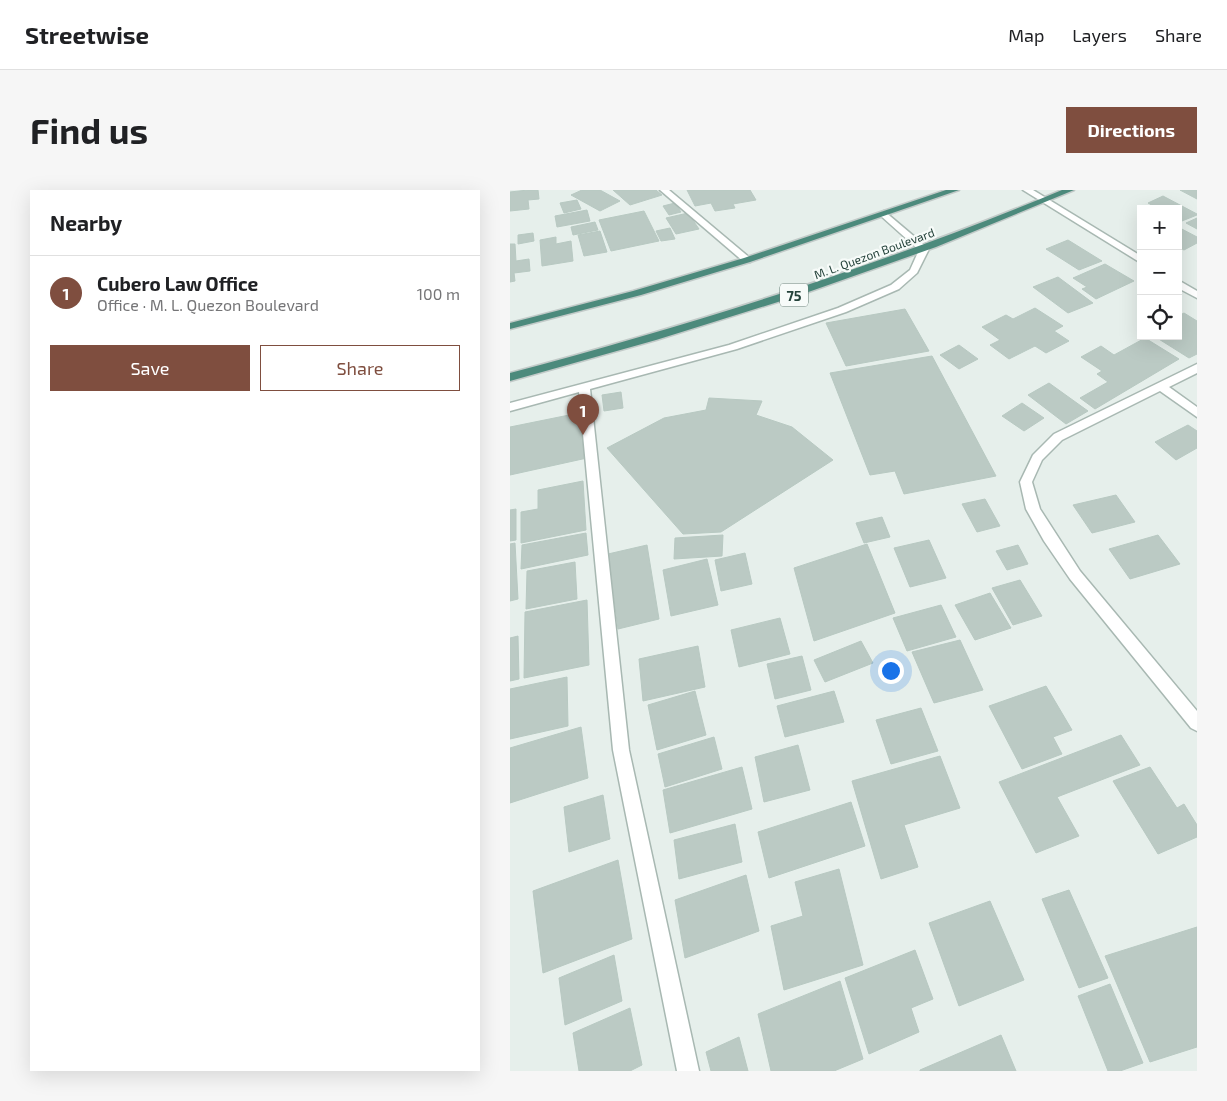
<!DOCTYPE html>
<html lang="en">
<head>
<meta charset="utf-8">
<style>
	body { margin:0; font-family:"Exo 2",sans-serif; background:#f6f6f6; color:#202124 }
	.controls { position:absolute; right:15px; top:15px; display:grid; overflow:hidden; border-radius:0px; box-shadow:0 5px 20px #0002 }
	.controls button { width:45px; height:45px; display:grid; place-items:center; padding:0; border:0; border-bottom:1px solid #e0e0e0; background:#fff; color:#202124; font:25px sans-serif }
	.you { position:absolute; left:380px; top:480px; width:18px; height:18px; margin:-12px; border:4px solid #fff; border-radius:50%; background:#1a73e8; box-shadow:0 0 0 8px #1a73e833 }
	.badge { display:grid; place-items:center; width:32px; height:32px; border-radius:50%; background:#7f4e3f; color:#fff; font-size:16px; font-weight:700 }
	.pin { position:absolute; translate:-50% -41px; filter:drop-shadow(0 1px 2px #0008) }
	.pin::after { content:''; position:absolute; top:26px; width:18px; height:15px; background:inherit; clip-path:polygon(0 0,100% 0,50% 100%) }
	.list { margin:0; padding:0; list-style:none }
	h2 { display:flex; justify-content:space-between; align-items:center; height:65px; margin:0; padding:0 20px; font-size:21px }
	h2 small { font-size:16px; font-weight:400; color:#757577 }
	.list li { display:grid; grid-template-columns:32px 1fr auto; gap:15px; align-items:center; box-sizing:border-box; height:75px; padding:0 20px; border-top:1px solid #e0e0e0 }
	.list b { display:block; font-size:19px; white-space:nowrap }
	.list p { margin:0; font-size:16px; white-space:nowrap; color:#757577 }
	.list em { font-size:16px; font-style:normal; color:#757577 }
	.actions { display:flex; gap:10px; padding:15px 20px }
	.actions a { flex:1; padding:11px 0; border:1px solid #7f4e3f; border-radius:0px; text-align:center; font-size:18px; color:#7f4e3f }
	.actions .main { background:#7f4e3f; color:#fff }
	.icon { flex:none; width:28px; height:28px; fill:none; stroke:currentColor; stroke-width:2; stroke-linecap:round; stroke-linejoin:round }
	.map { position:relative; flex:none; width:687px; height:881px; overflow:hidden; border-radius:0px }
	header { display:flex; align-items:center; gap:30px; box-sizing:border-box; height:70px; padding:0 25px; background:#fff; border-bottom:1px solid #e0e0e0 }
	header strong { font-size:24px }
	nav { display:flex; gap:28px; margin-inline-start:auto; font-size:18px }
	.intro { display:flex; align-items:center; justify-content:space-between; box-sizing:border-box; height:120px; padding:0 30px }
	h1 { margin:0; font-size:35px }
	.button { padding:12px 22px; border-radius:0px; background:#7f4e3f; color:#fff; font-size:18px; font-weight:700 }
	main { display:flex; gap:30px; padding:0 30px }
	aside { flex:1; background:#fff; border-radius:0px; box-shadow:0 5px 20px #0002 }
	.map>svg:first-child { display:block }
	.building { fill:#bbcac4; stroke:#b8c9c2 }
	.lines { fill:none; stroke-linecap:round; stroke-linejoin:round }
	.minor-casing { stroke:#a8b8b2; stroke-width:3 }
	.trunk-casing { stroke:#c2cac8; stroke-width:3 }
	.minor { fill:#fff; fill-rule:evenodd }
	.trunk { fill:#4c8a7c; fill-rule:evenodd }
	.labels { text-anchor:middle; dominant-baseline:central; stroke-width:4.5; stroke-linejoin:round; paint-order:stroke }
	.far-street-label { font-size:12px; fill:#24423a; stroke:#f7fbf9 }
	.shield { fill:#f7fbf9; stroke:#637a73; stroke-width:1 }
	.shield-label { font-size:14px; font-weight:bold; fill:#24423a }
</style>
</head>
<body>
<header>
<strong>Streetwise</strong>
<nav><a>Map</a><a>Layers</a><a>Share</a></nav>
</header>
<div class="intro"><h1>Find us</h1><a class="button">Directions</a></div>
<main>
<aside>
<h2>Nearby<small></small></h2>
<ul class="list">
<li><span class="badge">1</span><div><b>Cubero Law Office</b><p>Office · M. L. Quezon Boulevard</p></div><em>100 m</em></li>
</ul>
<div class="actions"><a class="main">Save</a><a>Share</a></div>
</aside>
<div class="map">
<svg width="687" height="881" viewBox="0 0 687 881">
	<rect width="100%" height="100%" fill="#e6efeb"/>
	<g class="building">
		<path d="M18,0H28L29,9L18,10L19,19L0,21V2Z"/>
		<path d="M72,0H90L110,11L90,21L61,5Z"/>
		<path d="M103,0H146L152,5L120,15Z"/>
		<path d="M177,0H240L246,10L223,14L225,18L205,21L201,13L185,16Z"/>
		<path d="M670,0H687V9Z"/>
		<path d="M653,6L687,24V25L672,31L668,29V19H649L638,13Z"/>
		<path d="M67,10L71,19L54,23L50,13Z"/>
		<path d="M165,13L171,22L159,25L153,16Z"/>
		<path d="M77,20L80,31L47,37L45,26Z"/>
		<path d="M134,21L149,51L101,61L89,30Z"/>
		<path d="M178,23L189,39L166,44L156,28Z"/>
		<path d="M687,28V39L676,33Z"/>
		<path d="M85,32L88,40L63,45L61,37Z"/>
		<path d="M668,37L687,47V53L674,60L668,57Z"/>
		<path d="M160,38L165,49L151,51L146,41Z"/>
		<path d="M90,41L97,62L74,66L68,45Z"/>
		<path d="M23,43L24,51L8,54V45Z"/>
		<path d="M46,47V54L61,51L63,71L32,76L30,50Z"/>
		<path d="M558,50L592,71L569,80L536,59Z"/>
		<path d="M0,54H5L6,71L19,69L20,81L4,83L5,91L0,92Z"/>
		<path d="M595,74L624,91L586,109L572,99L577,97L563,88Z"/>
		<path d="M548,87L583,113L558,123L523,97Z"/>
		<path d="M525,118L553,136L544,141L559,151L536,163L525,156L499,169L480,155L490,150L472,137L496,125L503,129Z"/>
		<path d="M395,119L419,161L336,176L316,133Z"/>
		<path d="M674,123L687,131V164L679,168L644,146H668V126Z"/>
		<path d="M635,148L669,169L585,219L570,208L598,192L587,184L592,181L571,167L591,156L604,165Z"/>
		<path d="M449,155L468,169L449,179L430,165Z"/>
		<path d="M422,166L486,286L394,304L385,281L360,285L320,183Z"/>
		<path d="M539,193L578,221L556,234L518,205Z"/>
		<path d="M111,202L113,218L94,221L92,205Z"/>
		<path d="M199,208L252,211L246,225L282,237L323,270L211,342L173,344L97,258L154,228L196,220Z"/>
		<path d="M512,213L534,228L514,241L492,226Z"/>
		<path d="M69,223L77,268L0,285V237Z"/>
		<path d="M678,235L687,241V258L666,270L645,252Z"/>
		<path d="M73,291L76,340L11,353V322L28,319V300Z"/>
		<path d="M606,305L625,332L582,343L563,315Z"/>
		<path d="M475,309L490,336L467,342L452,314Z"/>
		<path d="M6,319V350L0,351V320Z"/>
		<path d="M372,327L380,347L354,353L346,333Z"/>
		<path d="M76,343L78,365L11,379L12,355Z"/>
		<path d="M213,345L212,366L164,369L165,348Z"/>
		<path d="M648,345L670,374L620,389L599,359Z"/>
		<path d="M419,350L436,388L400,397L384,358Z"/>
		<path d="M5,353L8,409L0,411V354Z"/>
		<path d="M357,354L385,423L304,451L284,378Z"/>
		<path d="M137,355L149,429L108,439L98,364Z"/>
		<path d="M508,355L518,374L497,380L486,361Z"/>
		<path d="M235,363L242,394L211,401L205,370Z"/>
		<path d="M197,369L208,415L161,426L153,380Z"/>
		<path d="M65,372L67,409L16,419L17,381Z"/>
		<path d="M510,390L532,426L503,435L482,398Z"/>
		<path d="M480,403L501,438L465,450L445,415Z"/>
		<path d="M77,410L79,475L14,488L15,422Z"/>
		<path d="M431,415L446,447L397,461L383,428Z"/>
		<path d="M270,428L280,464L229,477L221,440Z"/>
		<path d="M8,446L9,489L0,491V448Z"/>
		<path d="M450,450L473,500L424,513L402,462Z"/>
		<path d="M351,451L363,473L315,492L304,470Z"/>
		<path d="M188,456L195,497L133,511L129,469Z"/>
		<path d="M292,466L301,500L265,509L257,474Z"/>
		<path d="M57,487L58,536L0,549V499Z"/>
		<path d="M536,496L562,540L543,547L552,564L512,579L479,516Z"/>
		<path d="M185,501L196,545L147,560L138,515Z"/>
		<path d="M324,501L334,532L275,547L267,516Z"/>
		<path d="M411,518L428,561L381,574L366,530Z"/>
		<path d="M71,537L78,588L0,613V558Z"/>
		<path d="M611,545L630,575L547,607L569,646L526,663L489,592Z"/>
		<path d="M204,547L212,579L155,597L148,564Z"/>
		<path d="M288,555L300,600L254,612L245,567Z"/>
		<path d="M430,566L450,618L394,635L408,677L371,689L342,591Z"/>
		<path d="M232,577L242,619L160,643L153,600Z"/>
		<path d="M640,577L667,618L674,614L687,635V647L648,664L603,591Z"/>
		<path d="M93,605L100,649L59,662L54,617Z"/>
		<path d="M341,612L355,656L259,688L248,642Z"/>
		<path d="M225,634L232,672L169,689L164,650Z"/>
		<path d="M108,670L122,749L33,783L23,701Z"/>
		<path d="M329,679L353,775L274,800L261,736L293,726L285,692Z"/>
		<path d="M236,685L249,741L175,768L165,710Z"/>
		<path d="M559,700L598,788L569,798L532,709Z"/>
		<path d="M480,711L514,790L449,816L419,733Z"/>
		<path d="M687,737V857L640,872L595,766Z"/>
		<path d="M405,760L423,809L401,818L409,842L359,864L335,788Z"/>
		<path d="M104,765L112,811L55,835L49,788Z"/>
		<path d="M330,791L353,869L324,881H261L248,824Z"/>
		<path d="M600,794L633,873L610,881H598L568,806Z"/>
		<path d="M120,818L132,875L120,881H69L63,843Z"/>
		<path d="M491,845L506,881H410V880Z"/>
		<path d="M229,847L238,881H201L196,862Z"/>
	</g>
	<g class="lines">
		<defs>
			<g id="minor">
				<path d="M150,0H159L240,68V72H234Z"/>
				<path d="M513,0H523L631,66V73Z"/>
				<path d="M374,21L419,59L407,83L389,99L336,122L227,159L80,199L119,560L189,881H167L103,560L69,202L0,221V213L219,155L328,118L381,95L400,80L409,60L371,26L369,24Z"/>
				<path d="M668,90L687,101V108L668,98Z"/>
				<path d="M687,174V183L659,197L687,217V227L650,201L552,250L532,270L522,292L530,319L570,381L687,521V541L681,538L560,389L534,351L516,319L510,292L523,265L544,244Z"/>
			</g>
			<g id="trunk">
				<path d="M436,0H449L240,72L131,105L0,139V133L123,101L234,68Z"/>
				<path d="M552,0H564L426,57L287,106L146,150L0,191V183C188,133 372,75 552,0Z"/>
			</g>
		</defs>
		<use href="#minor" class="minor-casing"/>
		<use href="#trunk" class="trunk-casing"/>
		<use href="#minor" class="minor"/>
		<use href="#trunk" class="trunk"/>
	</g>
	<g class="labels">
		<g class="far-street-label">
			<text transform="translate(364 63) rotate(-20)">M. L. Quezon Boulevard</text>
		</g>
		<rect class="shield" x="270" y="93.5" width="28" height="23" rx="4"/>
		<g class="shield-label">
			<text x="284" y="105">75</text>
		</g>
	</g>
</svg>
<div class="controls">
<button>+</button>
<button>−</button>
<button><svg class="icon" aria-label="locate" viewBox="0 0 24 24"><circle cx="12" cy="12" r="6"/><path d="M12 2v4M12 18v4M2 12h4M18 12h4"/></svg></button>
</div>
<div class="you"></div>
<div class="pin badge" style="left:73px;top:245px">1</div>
</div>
</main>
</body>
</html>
